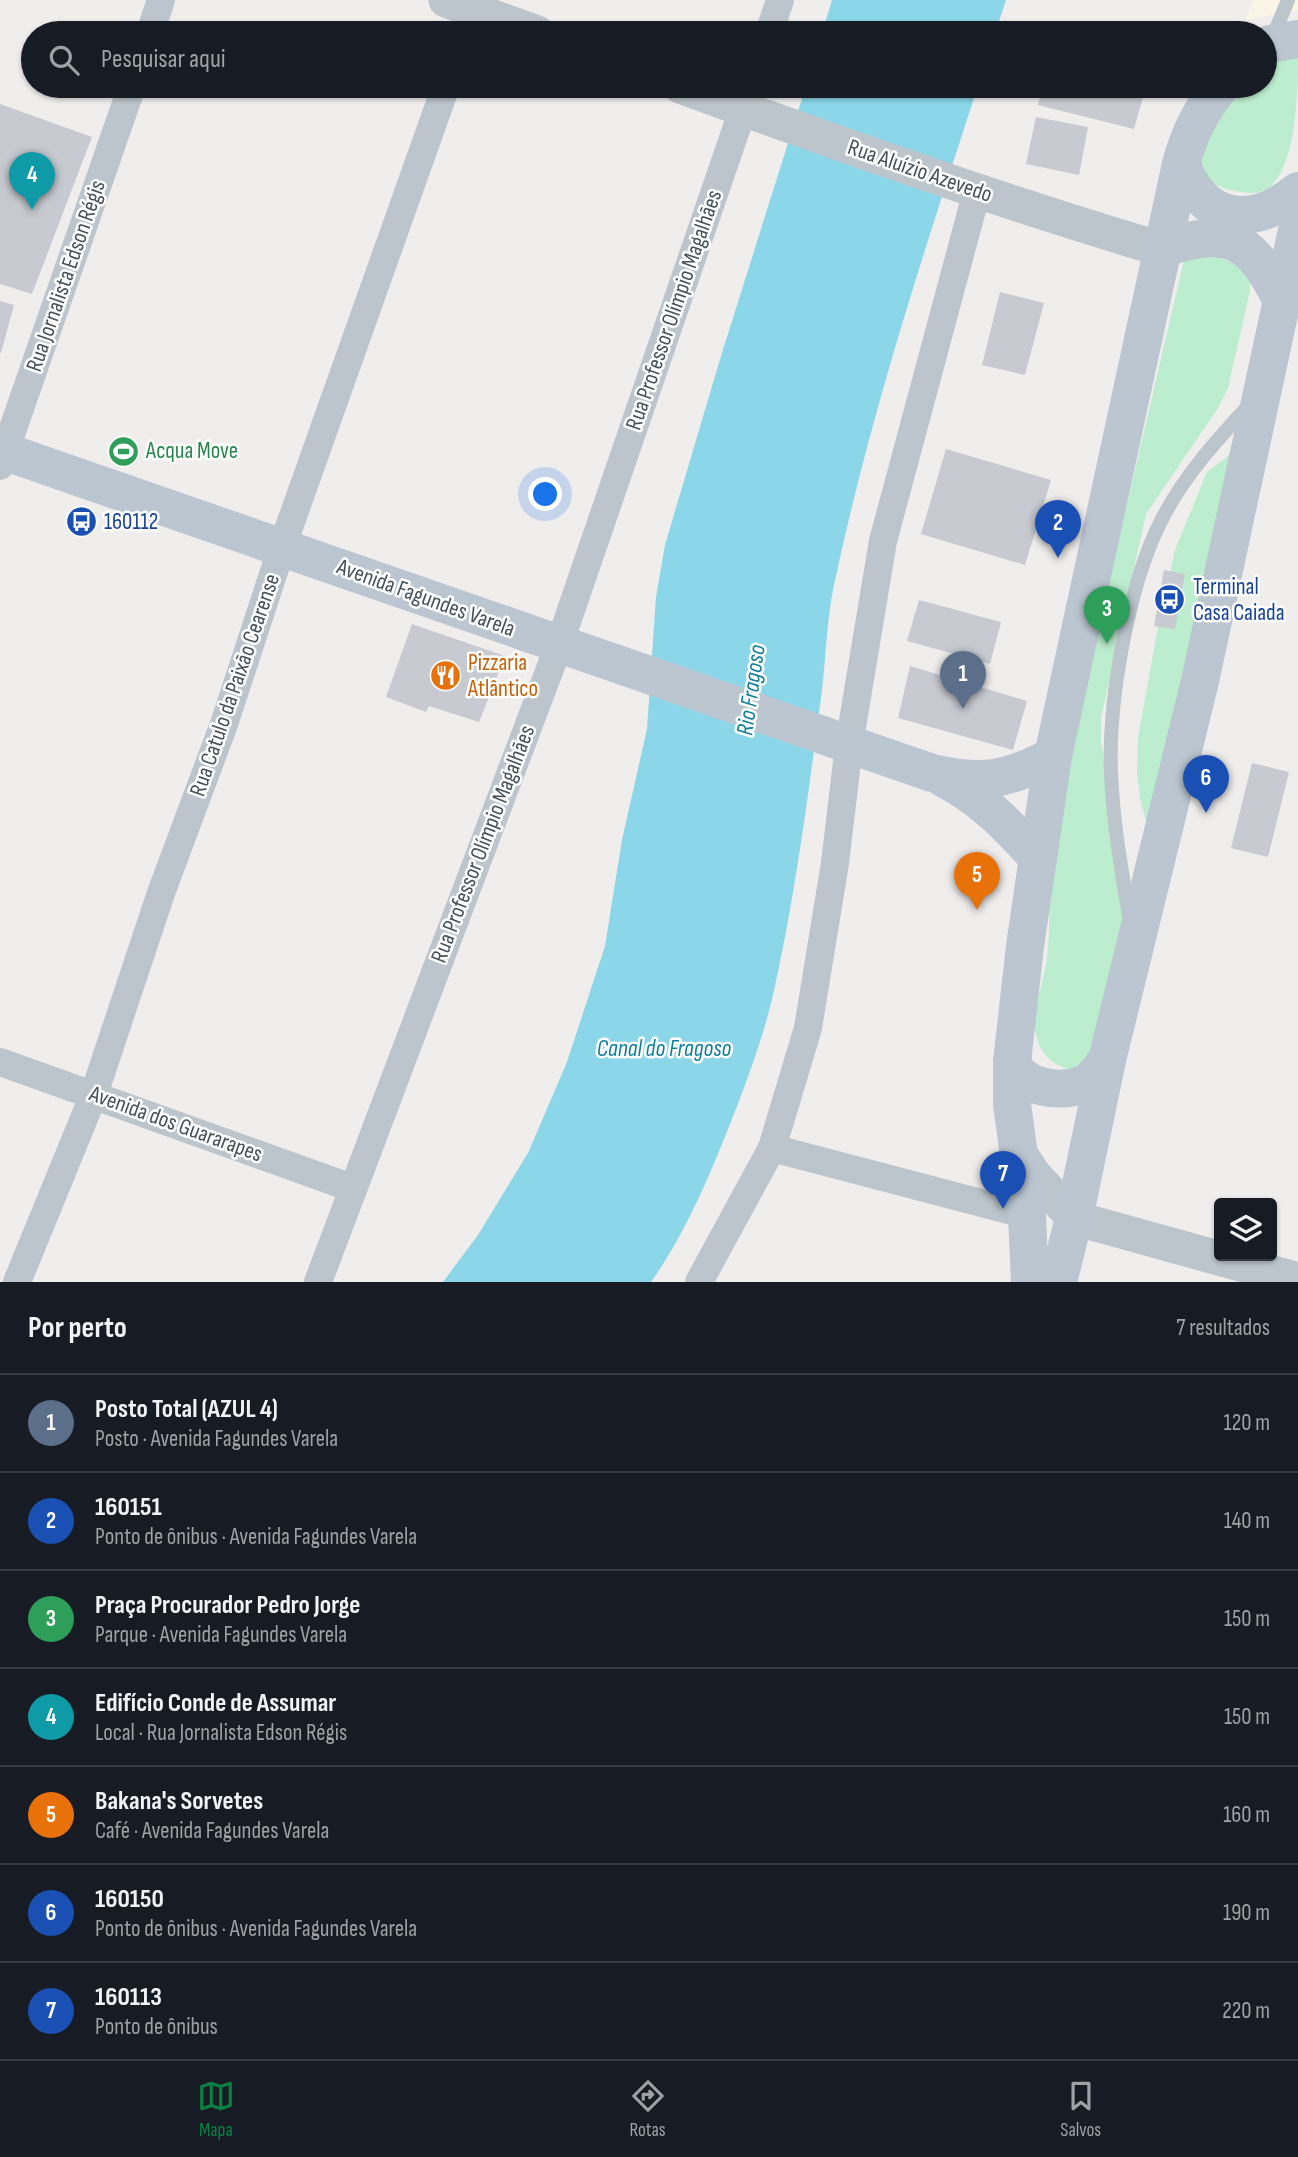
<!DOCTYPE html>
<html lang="pt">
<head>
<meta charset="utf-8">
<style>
	body { margin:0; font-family:"Sofia Sans Condensed",sans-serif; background:#20242c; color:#f1f3f6 }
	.controls { position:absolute; right:21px; bottom:21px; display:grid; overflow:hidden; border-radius:7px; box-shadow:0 2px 5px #0004 }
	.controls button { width:63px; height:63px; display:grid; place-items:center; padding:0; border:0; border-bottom:2px solid #363941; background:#171b24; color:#f1f3f6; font:35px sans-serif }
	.you { position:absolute; left:546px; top:495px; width:24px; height:24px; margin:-18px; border:5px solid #fff; border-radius:50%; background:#1a73e8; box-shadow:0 0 0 10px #1a73e833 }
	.badge { display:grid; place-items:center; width:46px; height:46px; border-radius:50%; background:#0b8043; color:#fff; font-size:23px; font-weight:700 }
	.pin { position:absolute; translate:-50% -58px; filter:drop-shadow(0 2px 4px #0008) }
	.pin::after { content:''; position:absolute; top:37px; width:24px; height:21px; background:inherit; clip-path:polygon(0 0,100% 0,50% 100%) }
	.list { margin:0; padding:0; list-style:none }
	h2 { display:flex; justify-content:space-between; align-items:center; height:91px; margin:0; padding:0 28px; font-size:30px }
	h2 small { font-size:23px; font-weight:400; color:#9ea1a6 }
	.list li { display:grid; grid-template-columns:46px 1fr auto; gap:21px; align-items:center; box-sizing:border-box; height:98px; padding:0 28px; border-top:2px solid #363941 }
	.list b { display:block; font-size:26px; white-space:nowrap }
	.list p { margin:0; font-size:23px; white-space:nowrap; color:#9ea1a6 }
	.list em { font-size:23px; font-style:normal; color:#9ea1a6 }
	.icon { flex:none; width:38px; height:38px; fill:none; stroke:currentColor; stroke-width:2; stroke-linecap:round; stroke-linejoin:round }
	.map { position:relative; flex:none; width:1298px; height:1282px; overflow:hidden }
	.search { position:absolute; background:#171b24; box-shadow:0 2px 5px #0004; left:21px; right:21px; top:21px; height:77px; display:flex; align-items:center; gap:18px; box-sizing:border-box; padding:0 24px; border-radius:38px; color:#9ea1a6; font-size:26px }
	.sheet { height:777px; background:#171b24 }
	nav { display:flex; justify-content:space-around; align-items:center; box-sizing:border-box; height:98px; border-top:2px solid #363941; background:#171b24; font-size:19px; color:#9ea1a6 }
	nav a { display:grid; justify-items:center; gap:4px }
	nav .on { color:#0b8043 }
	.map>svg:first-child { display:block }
	.commercial { fill:#fbf5e6 }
	.green { fill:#bcedce }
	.water { fill:#8bd6e8 }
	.building { fill:#c7cad0 }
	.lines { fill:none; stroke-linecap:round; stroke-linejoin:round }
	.service { stroke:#bcc5cc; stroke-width:14 }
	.minor { stroke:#bcc5cc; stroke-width:28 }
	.tertiary { stroke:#bcc5cc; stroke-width:35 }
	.secondary { stroke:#bbc6d1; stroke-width:38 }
	.labels { text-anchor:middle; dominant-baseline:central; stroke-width:5; stroke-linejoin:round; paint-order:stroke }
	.street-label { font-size:23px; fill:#46515a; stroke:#fff }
	.leisure-label { font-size:23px; fill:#27864d; stroke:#fff; text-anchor:start }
	.transit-label { font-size:23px; fill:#164399; stroke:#fff; text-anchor:start }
	.food-label { font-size:23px; fill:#c56008; stroke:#fff; text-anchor:start }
	.water-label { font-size:24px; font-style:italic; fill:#117f9b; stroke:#fff }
</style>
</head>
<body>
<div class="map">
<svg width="1298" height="1282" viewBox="0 0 1298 1282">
	<rect width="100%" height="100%" fill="#f0eded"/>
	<path class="commercial" d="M1254,0H1298V10L1245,20Z"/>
	<g class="green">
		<path d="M1298,51C1298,90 1298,195 1251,193C1230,192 1214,186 1196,173L1230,86H1265V59Z"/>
		<path d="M1195,246L1250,271V291L1228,388L1218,408L1146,514L1101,718V743L1127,856L1134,911L1112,1023L1076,1072C1055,1066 1041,1057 1036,1035C1030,1011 1045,981 1047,957C1051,923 1048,889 1052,856C1061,774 1087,696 1101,616L1184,260Z"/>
		<path d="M1238,436L1153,849L1140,798L1137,773L1138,737L1160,617L1175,550L1207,472L1228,456Z"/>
	</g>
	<g class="water">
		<path d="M832,0H1006L995,33H822Z"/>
		<path d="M806,86H978C924,251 870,415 834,585C826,622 826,661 821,698C808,796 795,897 773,995C761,1046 740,1100 720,1149C701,1195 680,1241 651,1282H443L478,1235L528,1153L567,1062L605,946L622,840L647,729L656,597L665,545L721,356Z"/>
	</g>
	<g class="building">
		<path d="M1082,24L1107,33H1079Z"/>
		<path d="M1043,86H1146L1134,129L1038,105Z"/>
		<path d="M0,104L92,137L32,294L0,284Z"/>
		<path d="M1036,117L1088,127L1079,175L1026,164Z"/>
		<path d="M1000,292L1044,303L1025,375L982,365Z"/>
		<path d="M0,301L14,305L1,353H0Z"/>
		<path d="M946,449L1051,480L1025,565L921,534Z"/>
		<path d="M1164,570L1185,574L1175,629L1154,626Z"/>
		<path d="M919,600L1001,622L990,664L907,641Z"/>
		<path d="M412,624L505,656L479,722L429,706L426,712L386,697Z"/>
		<path d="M910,666L1027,701L1013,750L898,718Z"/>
		<path d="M1252,763L1289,772L1268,857L1231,848Z"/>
	</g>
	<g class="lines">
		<g class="service">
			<path d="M1271,41L1288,0"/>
			<path d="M1129,916C1121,868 1113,821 1111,773C1108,702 1128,587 1160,523C1182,478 1216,441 1250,404"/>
		</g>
		<g class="minor">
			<path d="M150,33L161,0"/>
			<path d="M465,33L477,0"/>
			<path d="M769,33L780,0"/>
			<path d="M0,466L132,86"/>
			<path d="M0,1062L352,1188"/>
			<path d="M772,1148L1027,1215"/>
			<path d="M17,1282L94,1094L161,893L224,724L282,547L446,86"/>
			<path d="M318,1282L559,645L751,86"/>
			<path d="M699,1282L772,1148L808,1028L835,863L849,745L883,541L977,191"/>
		</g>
		<g class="tertiary">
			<path d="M446,0L537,33"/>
			<path d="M680,86C839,144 999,201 1161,249"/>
			<path d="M1019,1152L1034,1175L1074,1218L1298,1280"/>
		</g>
		<g class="secondary">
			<path d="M1265,47L1270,44L1298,39"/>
			<path d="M1181,164C1204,223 1251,229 1298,191"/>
			<path d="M1161,249C1226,226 1251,237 1281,299"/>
			<path d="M0,450L932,773C983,784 1006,781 1053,756"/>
			<path d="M943,778C985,800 1007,825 1038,858"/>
			<path d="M1012,1062C1021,1088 1060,1094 1084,1084C1094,1080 1100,1068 1107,1060"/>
			<path d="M1030,1282L1027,1215L1012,1104V1062L1025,946L1053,756L1181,164C1189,134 1201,109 1221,86"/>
			<path d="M1058,1282L1074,1218L1107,1060L1200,681L1298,226"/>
		</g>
	</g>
	<defs>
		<symbol id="stadium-disc" viewBox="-11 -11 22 22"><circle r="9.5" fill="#2e9e5b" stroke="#fff"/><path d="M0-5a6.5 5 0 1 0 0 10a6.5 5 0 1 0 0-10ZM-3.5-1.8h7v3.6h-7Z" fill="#fff"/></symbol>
		<symbol id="bus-disc" viewBox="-11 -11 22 22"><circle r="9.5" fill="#1a4fb4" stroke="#fff"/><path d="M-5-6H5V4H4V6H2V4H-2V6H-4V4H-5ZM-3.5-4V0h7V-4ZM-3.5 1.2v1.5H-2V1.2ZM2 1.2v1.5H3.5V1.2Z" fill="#fff"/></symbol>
		<symbol id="restaurant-disc" viewBox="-11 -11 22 22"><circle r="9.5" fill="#e8710a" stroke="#fff"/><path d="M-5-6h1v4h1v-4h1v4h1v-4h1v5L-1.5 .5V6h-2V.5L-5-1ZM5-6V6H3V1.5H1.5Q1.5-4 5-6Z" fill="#fff"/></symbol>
	</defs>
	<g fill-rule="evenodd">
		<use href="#stadium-disc" x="106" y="434" width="35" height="35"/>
		<use href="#bus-disc" x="64" y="504" width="35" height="35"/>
		<use href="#bus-disc" x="1152" y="582" width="35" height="35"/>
		<use href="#restaurant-disc" x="428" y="658" width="35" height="35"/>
	</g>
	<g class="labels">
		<g class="street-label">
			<text transform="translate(920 171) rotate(19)">Rua Aluízio Azevedo</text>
			<text transform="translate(66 276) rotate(-71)">Rua Jornalista Edson Régis</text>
			<text transform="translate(674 310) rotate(-71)">Rua Professor Olímpio Magalhães</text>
			<text transform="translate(426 598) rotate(20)">Avenida Fagundes Varela</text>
			<text transform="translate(235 685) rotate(-71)">Rua Catulo da Paixão Cearense</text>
			<text transform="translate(483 844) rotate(-69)">Rua Professor Olímpio Magalhães</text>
			<text transform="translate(176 1124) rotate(20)">Avenida dos Guararapes</text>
		</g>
		<g class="leisure-label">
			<text x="146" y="451">Acqua Move</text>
		</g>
		<g class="transit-label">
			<text x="104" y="522">160112</text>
			<text x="1193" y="587">Terminal<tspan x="1193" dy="26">Casa Caiada</tspan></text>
		</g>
		<g class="food-label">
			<text x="468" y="663">Pizzaria<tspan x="468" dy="26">Atlântico</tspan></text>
		</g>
		<g class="water-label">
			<text transform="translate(751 690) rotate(-82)">Rio Fragoso</text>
			<text x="664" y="1048">Canal do Fragoso</text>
		</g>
	</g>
</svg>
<div class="controls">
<button><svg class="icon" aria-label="layers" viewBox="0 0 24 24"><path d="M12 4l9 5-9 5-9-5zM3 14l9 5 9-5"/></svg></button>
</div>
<div class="you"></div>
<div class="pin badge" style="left:963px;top:709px;background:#5c6f8a">1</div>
<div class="pin badge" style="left:1058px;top:558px;background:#1a4fb4">2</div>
<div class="pin badge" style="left:1107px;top:644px;background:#2e9e5b">3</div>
<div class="pin badge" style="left:32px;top:210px;background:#0f9aa8">4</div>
<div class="pin badge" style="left:977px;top:910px;background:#e8710a">5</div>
<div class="pin badge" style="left:1206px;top:813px;background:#1a4fb4">6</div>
<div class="pin badge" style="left:1003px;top:1209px;background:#1a4fb4">7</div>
<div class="search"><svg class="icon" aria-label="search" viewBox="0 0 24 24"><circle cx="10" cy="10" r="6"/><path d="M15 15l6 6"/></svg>Pesquisar aqui</div>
</div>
<section class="sheet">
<h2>Por perto<small>7 resultados</small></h2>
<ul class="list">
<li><span class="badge" style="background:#5c6f8a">1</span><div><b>Posto Total (AZUL 4)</b><p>Posto · Avenida Fagundes Varela</p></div><em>120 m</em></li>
<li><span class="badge" style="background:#1a4fb4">2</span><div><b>160151</b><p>Ponto de ônibus · Avenida Fagundes Varela</p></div><em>140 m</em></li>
<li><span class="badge" style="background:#2e9e5b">3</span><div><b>Praça Procurador Pedro Jorge</b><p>Parque · Avenida Fagundes Varela</p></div><em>150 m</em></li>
<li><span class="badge" style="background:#0f9aa8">4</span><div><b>Edifício Conde de Assumar</b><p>Local · Rua Jornalista Edson Régis</p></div><em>150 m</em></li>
<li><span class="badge" style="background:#e8710a">5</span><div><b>Bakana's Sorvetes</b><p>Café · Avenida Fagundes Varela</p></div><em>160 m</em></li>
<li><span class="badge" style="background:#1a4fb4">6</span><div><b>160150</b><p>Ponto de ônibus · Avenida Fagundes Varela</p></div><em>190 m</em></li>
<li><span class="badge" style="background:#1a4fb4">7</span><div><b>160113</b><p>Ponto de ônibus</p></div><em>220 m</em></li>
</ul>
</section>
<nav>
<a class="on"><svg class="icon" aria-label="map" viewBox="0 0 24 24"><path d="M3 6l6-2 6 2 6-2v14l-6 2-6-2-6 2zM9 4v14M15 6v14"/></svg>Mapa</a>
<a><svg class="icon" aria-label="directions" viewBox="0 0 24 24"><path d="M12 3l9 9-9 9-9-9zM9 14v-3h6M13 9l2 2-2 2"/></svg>Rotas</a>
<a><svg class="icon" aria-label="saved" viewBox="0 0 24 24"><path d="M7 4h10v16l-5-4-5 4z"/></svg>Salvos</a>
</nav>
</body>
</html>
